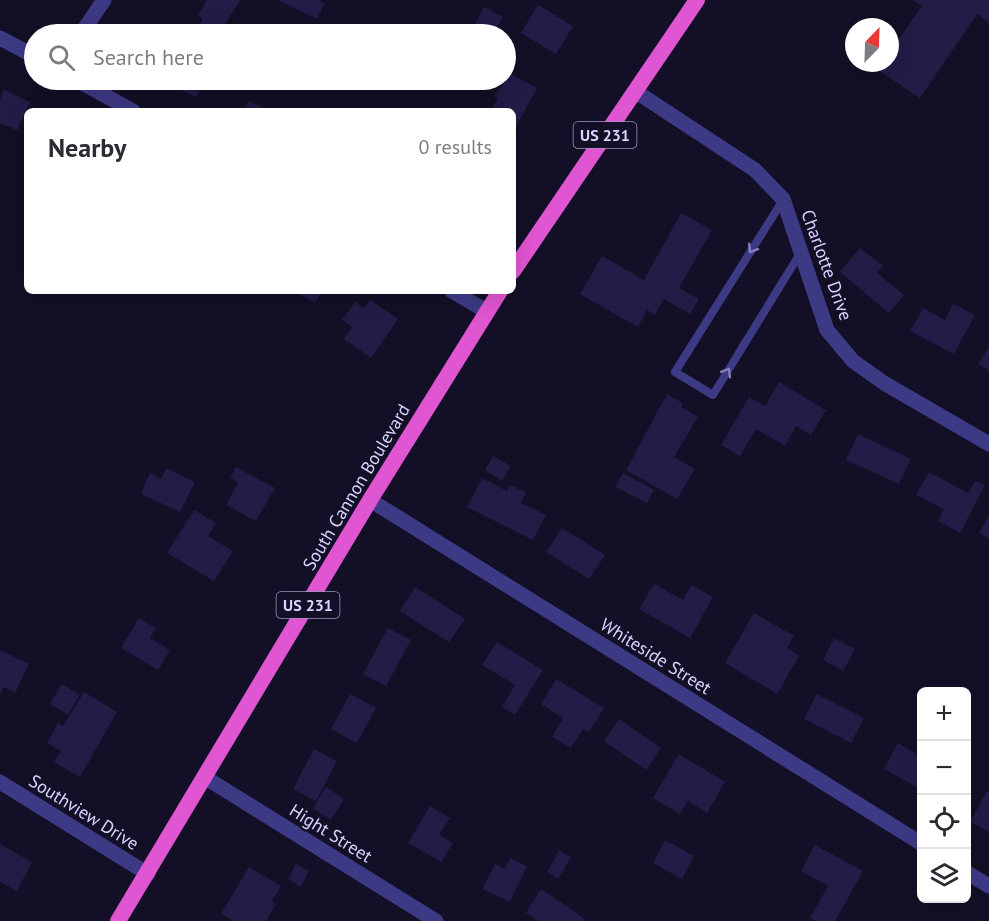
<!DOCTYPE html>
<html lang="en">
<head>
<meta charset="utf-8">
<style>
	body { margin:0; font-family:"PT Sans",sans-serif; background:#f2f2f3; color:#2b2b33 }
	.controls { position:absolute; right:18px; bottom:18px; display:grid; overflow:hidden; border-radius:9px; box-shadow:0 6px 24px #0002 }
	.controls button { width:54px; height:54px; display:grid; place-items:center; padding:0; border:0; border-bottom:2px solid #e1e1e2; background:#fff; color:#2b2b33; font:30px sans-serif }
	.compass { position:absolute; left:845px; top:18px; width:54px; height:54px; border-radius:50%; background:#fff; box-shadow:0 6px 24px #0002; rotate:23deg }
	.list { margin:0; padding:0; list-style:none }
	h2 { display:flex; justify-content:space-between; align-items:center; height:78px; margin:0; padding:0 24px; font-size:26px }
	h2 small { font-size:20px; font-weight:400; color:#7c7c81 }
	.icon { flex:none; width:33px; height:33px; fill:none; stroke:currentColor; stroke-width:2; stroke-linecap:round; stroke-linejoin:round }
	.map { position:relative; flex:none; width:989px; height:921px; overflow:hidden }
	.search { position:absolute; background:#fff; box-shadow:0 6px 24px #0002; left:24px; top:24px; width:492px; height:66px; display:flex; align-items:center; gap:15px; box-sizing:border-box; padding:0 21px; border-radius:33px; color:#7c7c81; font-size:22px }
	.panel { position:absolute; background:#fff; box-shadow:0 6px 24px #0002; left:24px; top:108px; width:492px; height:186px; border-radius:9px }
	.map>svg:first-child { display:block }
	.building { fill:#241b47 }
	.lines { fill:none; stroke-linecap:round; stroke-linejoin:round }
	.service { stroke:#3d3a85; stroke-width:8 }
	.minor { stroke:#3d3a85; stroke-width:15 }
	.trunk { stroke:#e055d1; stroke-width:16 }
	.oneway { stroke:#837fbc }
	.labels { text-anchor:middle; dominant-baseline:central; stroke-width:5; stroke-linejoin:round; paint-order:stroke }
	.shield { fill:#130f26; stroke:#9e99be; stroke-width:1.5 }
	.shield-label { font-size:16px; font-weight:bold; fill:#d9d4ff }
	.street-label { font-size:18px; fill:#d9d4ff; stroke:#130f26 }
</style>
</head>
<body>
<div class="map">
<svg width="989" height="921" viewBox="0 0 989 921">
	<rect width="100%" height="100%" fill="#130f26"/>
	<g class="building">
		<path d="M207,0H240L219,34H209L197,28L203,19L198,15Z"/>
		<path d="M278,0H318L325,3L317,19Z"/>
		<path d="M913,0H989V23L977,14L920,98L878,70L883,63H890V52L922,6Z"/>
		<path d="M538,5L573,26L556,54L521,33Z"/>
		<path d="M484,7L503,17L493,34H478L471,31Z"/>
		<path d="M507,72L537,88L517,125L513,123V111H491L498,98L494,96L506,80Z"/>
		<path d="M159,80H204L196,97Z"/>
		<path d="M4,90L30,102L17,130L0,123V99Z"/>
		<path d="M249,101L270,111H244Z"/>
		<path d="M681,213L712,230L679,288L699,299L690,314L664,299L655,315L647,310L638,327L580,294L602,256L644,280Z"/>
		<path d="M860,248L883,266L877,273L904,295L889,313L840,272Z"/>
		<path d="M294,291H322L315,303Z"/>
		<path d="M370,300L398,319L371,358L344,339L352,327L342,320L355,302L364,308Z"/>
		<path d="M953,304L975,315L954,354L910,331L923,308L945,320Z"/>
		<path d="M988,348L989,349V370L978,364Z"/>
		<path d="M779,382L826,410L811,435L796,426L785,446L756,429L740,456L721,445L749,397L765,406Z"/>
		<path d="M667,394L683,403L681,407L698,417L674,457L695,469L677,499L626,470Z"/>
		<path d="M858,434L911,459L899,484L846,460Z"/>
		<path d="M493,456L511,466L502,481L485,470Z"/>
		<path d="M236,467L275,488L256,521L226,505L238,483L230,478Z"/>
		<path d="M166,468L195,482L180,512L141,494L150,473L161,479Z"/>
		<path d="M929,472L968,493L975,481L985,485L960,533L938,521L944,509L916,495Z"/>
		<path d="M623,473L654,490L647,503L615,487Z"/>
		<path d="M482,478L507,491L510,485L526,492L521,503L546,515L533,540L467,507Z"/>
		<path d="M194,510L216,523L208,536L233,551L214,581L167,553Z"/>
		<path d="M989,516V539L979,533Z"/>
		<path d="M562,528L605,555L589,579L546,552Z"/>
		<path d="M654,584L683,600L691,585L713,597L690,638L639,609Z"/>
		<path d="M415,587L465,619L449,642L400,611Z"/>
		<path d="M754,613L794,636L787,648L799,656L777,694L725,663Z"/>
		<path d="M139,618L156,628L150,638L170,650L158,670L121,648Z"/>
		<path d="M388,628L411,640L386,686L363,674Z"/>
		<path d="M834,638L855,649L843,671L823,660Z"/>
		<path d="M497,642L543,670L515,715L502,707L515,685L482,665Z"/>
		<path d="M0,650L29,664L15,693L4,687L0,695Z"/>
		<path d="M556,679L604,708L589,732L583,729L571,748L552,737L563,718L541,704Z"/>
		<path d="M62,684L80,695L68,715L50,704Z"/>
		<path d="M84,692L117,712L80,777L54,762L61,751L47,743L58,723L63,726Z"/>
		<path d="M350,694L376,708L357,743L331,729Z"/>
		<path d="M817,694L864,718L851,743L804,719Z"/>
		<path d="M619,719L661,748L646,770L604,741Z"/>
		<path d="M898,743L922,757V790L884,769Z"/>
		<path d="M314,749L337,761L316,801L293,789Z"/>
		<path d="M679,754L725,782L707,813L688,801L680,814L653,798Z"/>
		<path d="M326,787L344,799L331,820L313,808Z"/>
		<path d="M987,791L989,792V832L970,822Z"/>
		<path d="M430,806L450,818L439,835L453,843L441,862L408,843Z"/>
		<path d="M665,840L694,856L682,879L653,863Z"/>
		<path d="M0,844L32,862L17,891L0,882Z"/>
		<path d="M815,845L863,871L835,921H815L810,918L828,886L801,871Z"/>
		<path d="M559,850L571,857L558,879L547,872Z"/>
		<path d="M510,858L527,866L510,902L482,889L495,864L505,869Z"/>
		<path d="M296,864L309,871L301,887L288,879Z"/>
		<path d="M249,867L281,886L272,901L276,904L266,921H234L221,914Z"/>
		<path d="M541,889L585,919L583,921H539L526,913Z"/>
	</g>
	<g class="lines">
		<path class="service" d="M783,200L675,372L713,395L801,252"/>
		<g class="minor">
			<path d="M81,34L104,0"/>
			<path d="M0,38L34,56"/>
			<path d="M77,80L133,111"/>
			<path d="M635,91L755,170L783,199L827,330L853,361L884,383L989,444"/>
			<path d="M452,291L486,311"/>
			<path d="M370,500L922,844"/>
			<path d="M206,778L436,921"/>
			<path d="M0,782L148,874"/>
			<path d="M966,872L989,886"/>
		</g>
		<g class="trunk">
			<path d="M513,271L697,0"/>
			<path d="M118,921L370,500L500,291"/>
		</g>
	</g>
	<defs><path id="oneway-chevron" d="M-2-3.5L2.5 0L-2 3.5" fill="none" stroke-width="1.6" stroke-linecap="round" stroke-linejoin="round" transform="scale(1.5)"/></defs>
	<g class="oneway">
		<use href="#oneway-chevron" transform="translate(752 249) rotate(122)"/>
		<use href="#oneway-chevron" transform="translate(727 372) rotate(-59)"/>
	</g>
	<g class="labels">
		<g class="shield">
			<rect x="573.5" y="122" width="63" height="26" rx="4.5"/>
			<rect x="276.5" y="592" width="63" height="26" rx="4.5"/>
		</g>
		<g class="shield-label">
			<text x="605" y="135">US 231</text>
			<text x="308" y="605">US 231</text>
		</g>
		<g class="street-label">
			<text transform="translate(827 265) rotate(70)">Charlotte Drive</text>
			<text transform="translate(356 487) rotate(-59)">South Cannon Boulevard</text>
			<text transform="translate(656 656) rotate(32)">Whiteside Street</text>
			<text transform="translate(84 812) rotate(32)">Southview Drive</text>
			<text transform="translate(331 833) rotate(32)">Hight Street</text>
		</g>
	</g>
</svg>
<div class="controls">
<button>+</button>
<button>−</button>
<button><svg class="icon" aria-label="locate" viewBox="0 0 24 24"><circle cx="12" cy="12" r="6"/><path d="M12 2v4M12 18v4M2 12h4M18 12h4"/></svg></button>
<button><svg class="icon" aria-label="layers" viewBox="0 0 24 24"><path d="M12 4l9 5-9 5-9-5zM3 14l9 5 9-5"/></svg></button>
</div>
<svg class="compass" viewBox="-18 -18 36 36"><path d="M0-13l5 13h-10z" fill="#e53935"/><path d="M0 13l5-13h-10z" fill="#7c7c81"/></svg>
<div class="search"><svg class="icon" aria-label="search" viewBox="0 0 24 24"><circle cx="10" cy="10" r="6"/><path d="M15 15l6 6"/></svg>Search here</div>
<section class="panel">
<h2>Nearby<small>0 results</small></h2>
<ul class="list">
</ul>
</section>
</div>
</body>
</html>
